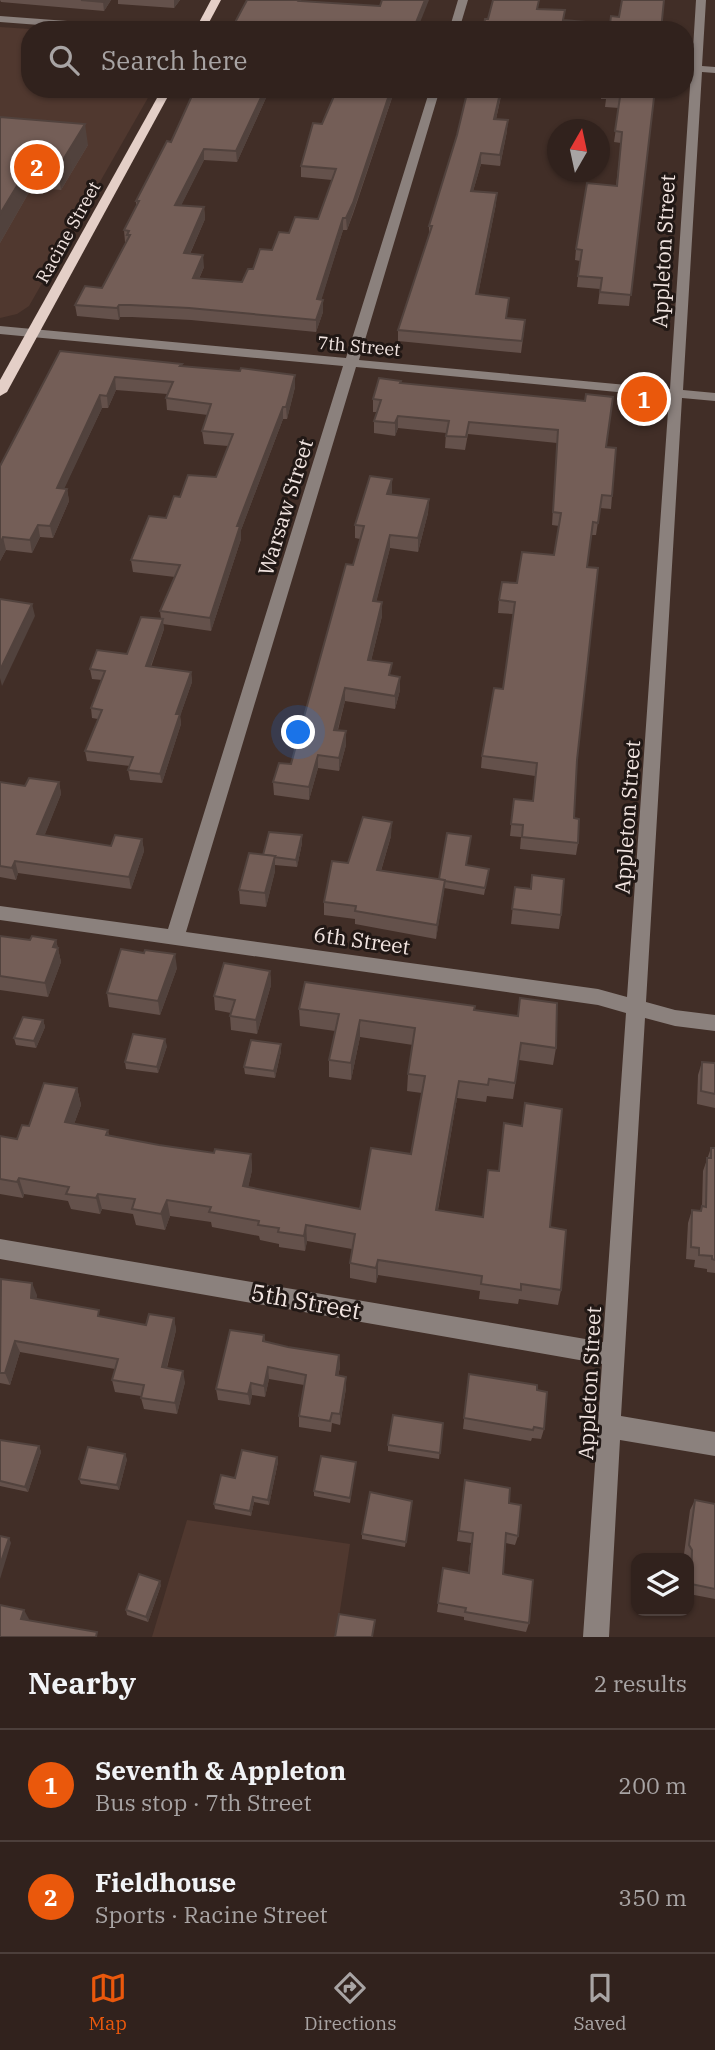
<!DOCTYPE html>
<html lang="en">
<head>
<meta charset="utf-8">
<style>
	body { margin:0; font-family:"IBM Plex Serif",serif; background:#392a26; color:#f1f3f6 }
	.controls { position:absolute; right:21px; bottom:21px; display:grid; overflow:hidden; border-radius:14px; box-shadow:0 2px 5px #0004 }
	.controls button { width:63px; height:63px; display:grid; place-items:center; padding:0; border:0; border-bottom:2px solid #4c3f3b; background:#31221d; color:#f1f3f6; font:35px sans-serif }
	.compass { position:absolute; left:547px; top:119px; width:63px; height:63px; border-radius:50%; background:#31221d; box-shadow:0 2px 5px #0004; rotate:9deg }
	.you { position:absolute; left:299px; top:733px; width:24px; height:24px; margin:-18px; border:5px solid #fff; border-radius:50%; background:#1a73e8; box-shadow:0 0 0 10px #1a73e833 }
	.badge { display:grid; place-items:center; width:46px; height:46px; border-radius:50%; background:#ea580c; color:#fff; font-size:23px; font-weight:700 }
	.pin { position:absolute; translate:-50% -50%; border:4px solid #fff; box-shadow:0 2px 7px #0006 }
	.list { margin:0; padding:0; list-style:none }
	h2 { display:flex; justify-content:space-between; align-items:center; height:91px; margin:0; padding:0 28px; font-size:30px }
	h2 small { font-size:23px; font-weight:400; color:#a8a4a4 }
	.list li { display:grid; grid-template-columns:46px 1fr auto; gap:21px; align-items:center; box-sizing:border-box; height:112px; padding:0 28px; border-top:2px solid #4c3f3b }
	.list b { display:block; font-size:26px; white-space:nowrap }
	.list p { margin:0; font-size:23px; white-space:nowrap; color:#a8a4a4 }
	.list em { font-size:23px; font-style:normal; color:#a8a4a4 }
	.icon { flex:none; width:38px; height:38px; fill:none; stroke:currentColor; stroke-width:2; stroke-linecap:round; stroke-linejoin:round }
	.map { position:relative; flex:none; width:715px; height:1637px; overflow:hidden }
	.search { position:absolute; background:#31221d; box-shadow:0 2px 5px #0004; left:21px; right:21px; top:21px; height:77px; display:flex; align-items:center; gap:18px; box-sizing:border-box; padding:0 24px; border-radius:28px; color:#a8a4a4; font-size:26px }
	.sheet { height:315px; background:#31221d }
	nav { display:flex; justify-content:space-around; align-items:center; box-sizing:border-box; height:98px; border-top:2px solid #4c3f3b; background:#31221d; font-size:19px; color:#a8a4a4 }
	nav a { display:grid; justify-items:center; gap:4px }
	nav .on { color:#ea580c }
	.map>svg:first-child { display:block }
	.built { fill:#50382f }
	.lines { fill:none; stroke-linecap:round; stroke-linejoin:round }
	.minor { fill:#8b817d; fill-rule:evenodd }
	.major { fill:#e4cfc7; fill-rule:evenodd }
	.wall { fill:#64514b }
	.shaded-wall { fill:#51423d }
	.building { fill:#745e57; stroke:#51423d; stroke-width:2 }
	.labels { text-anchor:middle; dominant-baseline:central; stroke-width:6; stroke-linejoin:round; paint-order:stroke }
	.far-street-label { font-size:18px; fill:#f1e4e0; stroke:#211815 }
	.street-label { font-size:21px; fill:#f1e4e0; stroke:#211815 }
	.near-street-label { font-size:24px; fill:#f1e4e0; stroke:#211815 }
</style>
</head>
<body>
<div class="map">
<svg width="715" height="1637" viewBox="0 0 715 1637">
	<rect width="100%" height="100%" fill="#412e27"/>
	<g class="built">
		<path d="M0,27L45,30H30V89H153L29,306L17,314L0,318Z"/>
		<path d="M187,1520L350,1544L336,1637H152Z"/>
	</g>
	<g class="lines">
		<g class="minor">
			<path d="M458,0H468L459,30H449Z"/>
			<path d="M696,0H706L702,66L715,67V73L702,72L683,390L715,393V401L682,398L646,1002L675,1010L715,1015V1031L675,1026L645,1018L621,1416L715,1432V1456L620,1440L609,1637H583L602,1364L0,1259V1239L603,1342L626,1013L598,1005L0,920V906L168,929L343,366L0,334V326L346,358L430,89H440L359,360L670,389L691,71H685V65H692ZM356,367L669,397L627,997L598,989L186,932Z"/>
			<path d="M0,16L148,27L153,30H105L0,22Z"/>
		</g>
		<g class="major">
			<path d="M211,0H221L205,30H195Z"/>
			<path d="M162,89H172L7,392L0,396V380Z"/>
		</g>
	</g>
	<g class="wall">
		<path d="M0,0H111L104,11L1,2Z"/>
		<path d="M118,0H180L174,8L118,4Z"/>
		<path d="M195,89H270L237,162L204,160L181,205L204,207L205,219L190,254L204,267L199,279L242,282L289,233L318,219L332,180L301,177V166L322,124L337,89H395L353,214L347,230H343L321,300L323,312L316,332L191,320L132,317H120L119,320L77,316L75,305L102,288L127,242H125L124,230L136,206V201L171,142Z"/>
		<path d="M468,89H523L522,93L502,92L496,119L507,131L500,166L481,164L473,191L496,204L478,294L507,319L524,331L521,353L398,341V330L429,237V226L457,135Z"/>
		<path d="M560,89H660L659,96L654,95L629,306L598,304L600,289L577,287L580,261L575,260L576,249L616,186L621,143L614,142L619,108L605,107L606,99H601V93Z"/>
		<path d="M0,117L88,145L61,190L32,187L0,243Z"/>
		<path d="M60,351L182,364V367L295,387L287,419H283L241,530V539L211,631L163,624L164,629L151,667L191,672L192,682L180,716L181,724L162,783L130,780L128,770L130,766L87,761L85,751L98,719L92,718L91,708L102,680L92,679L90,669L127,654L161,619L160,611L175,577L133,572L131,560L166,518L180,497L216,477L228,446L204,444L202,431L208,415L167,410L166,398L167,394L116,390L108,408H102L64,488L67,489L69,501L53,538L40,537L32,553L6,550L0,561V466Z"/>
		<path d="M401,383L585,401L606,447L612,496L611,509L600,508L596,535H591L587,567L574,818L578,843L576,855L520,849L521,837L510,836L514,799L533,801L535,776L481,768L482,756L503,689L513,614L498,613L499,600L517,583L554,555L559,526L552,525L557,443L468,434L465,450L445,448L446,433L398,428L395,436L374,433V421L377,412H373V399Z"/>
		<path d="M392,479L391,495L429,499L428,513L418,552L390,548L376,602L382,616L371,661L392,676L400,690L395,709L345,701L338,730L346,745L339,771L318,768L309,800L274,795L273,782L291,764L353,565L360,539L355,538V525Z"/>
		<path d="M0,782L25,786L59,782L61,794L44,836L111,846L142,839L144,851L131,889L18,873L16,880L0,877Z"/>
		<path d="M302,835V843L297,867L275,865V871L266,907L240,904L239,890L263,855Z"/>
		<path d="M391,836L381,871L439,879L467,866L489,869L484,895L444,888L436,939L355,924V919L324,915V902L348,863Z"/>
		<path d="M532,875L561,915L559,929L511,924L515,887L530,888Z"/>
		<path d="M0,936L30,940H56L61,962L48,997L0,990Z"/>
		<path d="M177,968L160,1015L109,1007L107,993Z"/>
		<path d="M270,971L271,985L257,1034L231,1030L230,1016L231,1013L215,1010L214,996Z"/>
		<path d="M299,1009L474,1010L556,1048L553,1065L519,1060L513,1099L487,1096L486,1102L457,1098L438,1210L483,1217L499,1171L522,1125L525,1103L550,1227L561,1290L558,1305L519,1299L518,1304L479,1299L480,1291L378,1275L376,1283L350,1278V1263L352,1249L307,1241L305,1251L279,1247V1244L260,1240L259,1236L212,1227L211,1222L170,1216L165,1230L136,1225L133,1214L102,1209L100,1214L71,1209L68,1201L24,1194L23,1198L0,1194V1136L17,1139L29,1126L77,1088L81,1105L74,1124L108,1130L109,1136L159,1145L214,1153L251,1154L252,1170L248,1187L360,1209L411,1154L422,1093L407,1091L408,1074L413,1045L360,1037L351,1080L329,1077V1060L335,1031L300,1026Z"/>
		<path d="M43,1020L45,1027L36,1048L16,1045L14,1038Z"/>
		<path d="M167,1046L158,1073L126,1069L125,1062Z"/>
		<path d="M281,1051L275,1078L245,1074L244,1067Z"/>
		<path d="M702,1062L715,1063V1108L697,1104L698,1075Z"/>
		<path d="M711,1148H715V1273L707,1272V1269L694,1267L695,1260L686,1259L688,1223L692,1210L700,1211L702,1206L703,1171Z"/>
		<path d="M0,1280L37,1295L36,1299L101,1317L146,1325L174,1318L176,1330L167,1368L185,1382L177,1414L144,1409L141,1398V1396L115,1392L112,1380L115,1369L20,1352L10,1385L0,1383Z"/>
		<path d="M264,1335L265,1342L288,1347L339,1355L340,1367L338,1376L346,1388L340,1425L332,1423L331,1432L299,1427V1416L304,1385L269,1379L265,1397L252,1395L250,1405L218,1400L216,1389Z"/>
		<path d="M469,1374L537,1390L544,1429L541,1439L532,1438L531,1441L463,1429Z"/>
		<path d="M443,1423L439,1459L388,1451V1445Z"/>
		<path d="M0,1440L39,1446L41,1452L28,1492L0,1486Z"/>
		<path d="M277,1457L278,1462L269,1505L254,1502L251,1516L215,1509L214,1504L235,1478Z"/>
		<path d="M127,1459L119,1490L81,1484L79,1479Z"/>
		<path d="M356,1462L350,1503L314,1496V1491Z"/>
		<path d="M465,1480L509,1503L518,1536L515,1545L506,1543L503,1574L529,1623L526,1632L464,1620V1617L437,1612L443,1568L468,1573L471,1543L457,1541Z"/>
		<path d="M695,1500L715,1504V1599L689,1594V1558H686L684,1554L690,1510Z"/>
		<path d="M412,1501L405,1547L362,1539V1534Z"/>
		<path d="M161,1585L148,1622L127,1615L126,1610Z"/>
	</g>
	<g class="shaded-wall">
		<path d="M104,0H111L104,11L103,2Z"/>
		<path d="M174,0H180L174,8Z"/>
		<path d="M425,0H429L417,30H413Z"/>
		<path d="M265,89H270L237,162L236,151Z"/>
		<path d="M391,89H395L347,230L346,218Z"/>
		<path d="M501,89H502L494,130V119Z"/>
		<path d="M508,120L507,131L500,166V155Z"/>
		<path d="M85,124L88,145L61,190L58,168Z"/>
		<path d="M204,149V160L176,216L175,205Z"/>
		<path d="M481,153V164L470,202L471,191Z"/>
		<path d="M29,166L32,187L0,243V214Z"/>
		<path d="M497,193L496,204L476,305V294Z"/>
		<path d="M204,207L205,219L185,265L184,253Z"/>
		<path d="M343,218V230L318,311L317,299Z"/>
		<path d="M203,255L204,267L194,290L193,278Z"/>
		<path d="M323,300V312L316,332V320Z"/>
		<path d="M119,305L120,317L119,320L117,308Z"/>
		<path d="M295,375V387L287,419L286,407Z"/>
		<path d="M115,377L116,390L108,408L107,396Z"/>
		<path d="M100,395L102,408L59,500L57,488Z"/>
		<path d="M283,407V419L241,530V539L211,631L210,618L237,526Z"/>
		<path d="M398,416V428L395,436V423Z"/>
		<path d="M392,479V493L387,508V494Z"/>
		<path d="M67,489L69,501L53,538L50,526Z"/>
		<path d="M429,499L428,513L418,552V538Z"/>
		<path d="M38,525L40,537L32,553L30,540Z"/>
		<path d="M390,535V548L373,615V601Z"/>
		<path d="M3,537L6,550L0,561V544Z"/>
		<path d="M382,602V616L368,673V660Z"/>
		<path d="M32,604L35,616L2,686L0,678V670Z"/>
		<path d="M163,619L164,629L147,676L146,666Z"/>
		<path d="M191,672L192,682L180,716L181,724L162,783L160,774L176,714Z"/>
		<path d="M400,677V690L395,709V696Z"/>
		<path d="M345,688V701L334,743V730Z"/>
		<path d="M346,731V745L339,771V758Z"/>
		<path d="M318,755V768L309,800V787Z"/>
		<path d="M59,782L61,794L40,847L37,834Z"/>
		<path d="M392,822L391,836L377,884V870Z"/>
		<path d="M302,835V843L297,867L296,860Z"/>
		<path d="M142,839L144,851L131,889L129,877Z"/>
		<path d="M275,856V871L266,907L265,893Z"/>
		<path d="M15,861L18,873L16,880L12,868Z"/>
		<path d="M445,880L444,893L436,939L437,925Z"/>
		<path d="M56,940L61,962L48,997L45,983L53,947Z"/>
		<path d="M175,954L177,968L160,1015L158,1001Z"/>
		<path d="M270,971L271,985L257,1034L256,1020Z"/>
		<path d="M43,1020L45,1027L36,1048L34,1041Z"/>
		<path d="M360,1020V1037L351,1080V1063Z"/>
		<path d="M165,1039L167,1046L158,1073L157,1067Z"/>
		<path d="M281,1044V1051L275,1078L274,1071Z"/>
		<path d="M459,1081L457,1098L435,1225L436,1210Z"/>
		<path d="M77,1088L81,1105L69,1138L65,1122Z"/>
		<path d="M251,1154L252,1170L245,1202L243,1186Z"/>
		<path d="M19,1178L24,1194L23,1198L17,1182Z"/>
		<path d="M98,1194L102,1209L100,1214L96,1198Z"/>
		<path d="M167,1200L170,1216L165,1230L161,1214Z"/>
		<path d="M306,1225L307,1241L305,1251L304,1236Z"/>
		<path d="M378,1260V1275L376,1283V1268Z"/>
		<path d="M32,1283L37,1295L35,1309L31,1298Z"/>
		<path d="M174,1318L176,1330L164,1378L162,1367Z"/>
		<path d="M15,1341L20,1352L10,1385L5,1373Z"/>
		<path d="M339,1355L340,1367L336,1386V1375Z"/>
		<path d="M268,1367L269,1379L265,1397L264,1386Z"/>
		<path d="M183,1371L185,1382L177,1414L175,1403Z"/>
		<path d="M346,1377V1388L340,1425V1414Z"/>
		<path d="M251,1383L252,1395L250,1405L248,1394Z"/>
		<path d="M39,1446L41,1452L28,1492L25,1487Z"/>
		<path d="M125,1454L127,1459L119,1490L117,1485Z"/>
		<path d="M277,1457L278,1462L269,1505L268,1500Z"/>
		<path d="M253,1497L254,1502L251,1516L250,1511Z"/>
		<path d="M9,1538L11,1543L0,1579V1565Z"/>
		<path d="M160,1581L161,1585L148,1622L146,1617Z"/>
		<path d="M24,1610L29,1619L27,1628L21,1619Z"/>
	</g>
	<g class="building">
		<path d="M81,0H104L103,2Z"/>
		<path d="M247,0H300L299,1L380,6L382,0H425L413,30H231Z"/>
		<path d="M493,0H539L537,9L565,10L563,20L610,24L611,16L619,17L622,0H664L661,30H483L485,19H488Z"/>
		<path d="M195,89H265L236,151L204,149L175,205L204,207L184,253L203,255L193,278L242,282L248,269H253L260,249L272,250L279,232L289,233L295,217L318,219L336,169L301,166L313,123L322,124L337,89H391L353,203L346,218H343L317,299L323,300L316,320L189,308L130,305H119L117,308L75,305L85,286L102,288L130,235H127L129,231L124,230L139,201H136L167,141L171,142Z"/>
		<path d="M468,89H501L494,119L508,120L500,155L481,153L471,191L497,193L476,294L509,298L506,318L525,320L522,341L398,330L432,226H429L457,135Z"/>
		<path d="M607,89H655L631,295L600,292L602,278L578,276L582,250L576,249L587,183L617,186L622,132L615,131L620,97L606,96Z"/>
		<path d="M0,117L85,124L58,168L29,166L0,214Z"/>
		<path d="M60,351L182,364L180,366L240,371L241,368L295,375L286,407H283L237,526H240L210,618L160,611L180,565L131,560L149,516L166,518L174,496L180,497L188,475L216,477L233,434L202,431L211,404L166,398L173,382L115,377L107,396L100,395L57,488L67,489L50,526L38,525L30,540L3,537L0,544V466Z"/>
		<path d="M379,378L401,381L400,383L585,401L586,394L613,397L606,447L616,448L612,496L602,495L598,523L593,522L587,567L598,568L577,760L574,818L579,819L578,843L522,837L523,825L511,824L514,799L533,801L537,763L482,756L494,688L503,689L515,602L499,600L502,582L517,583L522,552L554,555L561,513L553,512L558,430L469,422L466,437L446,436L449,421L398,416L395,423L374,421L381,400L373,399Z"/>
		<path d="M370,476L392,479L387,494L429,499L418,538L390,535L373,601L382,602L368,660L392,663L389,675L400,677L395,696L345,688L334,730L346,731L339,758L318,755L309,787L273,782L279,763L291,764L346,564L353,565L364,526L355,525Z"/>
		<path d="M0,599L32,604L0,670Z"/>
		<path d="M141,617L163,619L146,666L191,672L176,714H180L160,774L128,770L133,757L85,751L102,710L91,708L105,671L90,669L97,650L127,654Z"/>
		<path d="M29,778L59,782L37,834L111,846L115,835L142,839L129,877L15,861L12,868L0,866V782L25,786Z"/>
		<path d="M363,817L392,822L377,870L445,880L437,925L355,911L356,906L324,902L332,861L348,863Z"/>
		<path d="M269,832L302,835L296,860L274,857L275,856L263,855Z"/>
		<path d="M447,833L471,836L466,865L489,869L485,888L445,881V880L439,879Z"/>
		<path d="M249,853L275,856L265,893L239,890Z"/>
		<path d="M532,875L564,879L561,915L512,909L515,887L531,889Z"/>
		<path d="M0,936L30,940L32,936L56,940L53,947L58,948L45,983L0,976Z"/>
		<path d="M121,949L144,953L145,950L175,954L158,1001L107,993Z"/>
		<path d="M224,963L270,971L256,1020L230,1016L235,1000L214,996Z"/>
		<path d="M305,982L475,1006L474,1010L518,1016L520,998L557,1003L556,1048L521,1043L515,1083L489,1079L488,1085L459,1081L436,1210L483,1217L488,1170L499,1171L504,1123L522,1126L525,1103L562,1109L550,1227L566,1230L561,1290L521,1284V1290L481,1284L482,1276L378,1260L376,1268L350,1263L355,1234L306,1225L304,1236L278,1232L279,1228L258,1225L259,1221L209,1212L211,1207L167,1200L161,1214L132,1209L135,1199L98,1194L96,1198L66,1194L69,1187L19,1178L17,1182L0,1179V1136L17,1139L22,1125L29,1126L44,1083L77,1088L65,1122L108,1130L106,1135L159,1145L214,1153L215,1149L251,1154L243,1186L360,1209L371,1148L411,1154L425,1076L408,1074L415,1028L360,1020L351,1063L329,1060L339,1014L299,1009Z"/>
		<path d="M23,1017L43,1020L34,1041L14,1038Z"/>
		<path d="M133,1034L165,1039L157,1067L125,1062Z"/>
		<path d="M251,1040L281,1044L274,1071L244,1067Z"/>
		<path d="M702,1062L715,1063V1094L701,1091Z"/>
		<path d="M711,1148H715V1260L712,1259V1256L699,1255V1248L691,1247L692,1210L701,1211L702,1206L706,1207L707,1158H711Z"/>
		<path d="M1,1279L32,1283L31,1298L99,1310L98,1316L146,1325L149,1314L174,1318L162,1367L183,1371L175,1403L141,1398L144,1385L112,1380L118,1359L15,1341L5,1373H0Z"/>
		<path d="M230,1330L264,1335L263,1341L288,1347L339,1355L336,1375L346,1377L340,1414L332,1413L330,1421L299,1416L306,1375L268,1367L264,1386L251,1383L248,1394L216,1389Z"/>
		<path d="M469,1374L537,1385V1390L547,1392L544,1429L534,1427L533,1430L464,1418Z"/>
		<path d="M393,1415L443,1423L440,1453L388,1445Z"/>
		<path d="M0,1440L39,1446L25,1487L0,1481Z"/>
		<path d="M88,1447L125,1454L117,1485L79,1479Z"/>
		<path d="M242,1450L277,1457L268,1500L253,1497L250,1511L214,1504L221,1475L235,1478Z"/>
		<path d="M321,1456L356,1462L350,1498L314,1491Z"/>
		<path d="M465,1480L510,1488L509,1503L521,1505L518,1536L506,1533L503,1574L533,1580L529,1623L465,1612L466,1608L438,1603L443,1568L469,1573L473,1533L459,1531Z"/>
		<path d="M370,1492L412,1501L406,1542L362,1534Z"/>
		<path d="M695,1500L715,1504V1589L691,1584L692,1550L689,1545Z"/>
		<path d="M0,1536L9,1538L0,1565Z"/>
		<path d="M139,1574L160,1581L146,1617L126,1610Z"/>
		<path d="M0,1605L24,1610L21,1619L97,1632L96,1637H0Z"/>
		<path d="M339,1614L375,1620L372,1637H335Z"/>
	</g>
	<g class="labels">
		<g class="far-street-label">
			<text transform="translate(68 232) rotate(-61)">Racine Street</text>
			<text transform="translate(359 346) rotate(5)">7th Street</text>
		</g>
		<g class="street-label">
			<text transform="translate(663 251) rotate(-87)">Appleton Street</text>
			<text transform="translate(285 507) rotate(-73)">Warsaw Street</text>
			<text transform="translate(627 817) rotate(-86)">Appleton Street</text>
			<text transform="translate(362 940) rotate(8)">6th Street</text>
			<text transform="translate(589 1383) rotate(-87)">Appleton Street</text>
		</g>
		<g class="near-street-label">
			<text transform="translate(306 1301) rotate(10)">5th Street</text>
		</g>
	</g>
</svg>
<div class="controls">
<button><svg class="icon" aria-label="layers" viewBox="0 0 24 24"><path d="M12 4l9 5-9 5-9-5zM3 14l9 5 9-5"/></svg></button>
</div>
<svg class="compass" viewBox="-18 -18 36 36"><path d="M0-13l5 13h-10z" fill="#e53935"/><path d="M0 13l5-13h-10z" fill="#a8a4a4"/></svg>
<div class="you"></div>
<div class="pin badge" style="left:644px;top:399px">1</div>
<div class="pin badge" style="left:37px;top:167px">2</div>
<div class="search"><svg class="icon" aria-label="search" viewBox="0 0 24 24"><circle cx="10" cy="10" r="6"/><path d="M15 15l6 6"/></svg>Search here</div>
</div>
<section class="sheet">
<h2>Nearby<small>2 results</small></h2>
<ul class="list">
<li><span class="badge">1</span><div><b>Seventh &amp; Appleton</b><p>Bus stop · 7th Street</p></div><em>200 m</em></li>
<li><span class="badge">2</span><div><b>Fieldhouse</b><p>Sports · Racine Street</p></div><em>350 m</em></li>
</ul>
</section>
<nav>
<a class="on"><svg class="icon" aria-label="map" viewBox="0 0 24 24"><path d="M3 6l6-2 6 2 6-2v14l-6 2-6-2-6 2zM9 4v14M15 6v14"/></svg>Map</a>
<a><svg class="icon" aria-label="directions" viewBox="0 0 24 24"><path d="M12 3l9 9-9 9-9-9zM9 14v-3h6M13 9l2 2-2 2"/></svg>Directions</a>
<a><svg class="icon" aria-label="saved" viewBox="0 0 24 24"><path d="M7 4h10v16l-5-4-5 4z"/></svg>Saved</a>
</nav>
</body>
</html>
